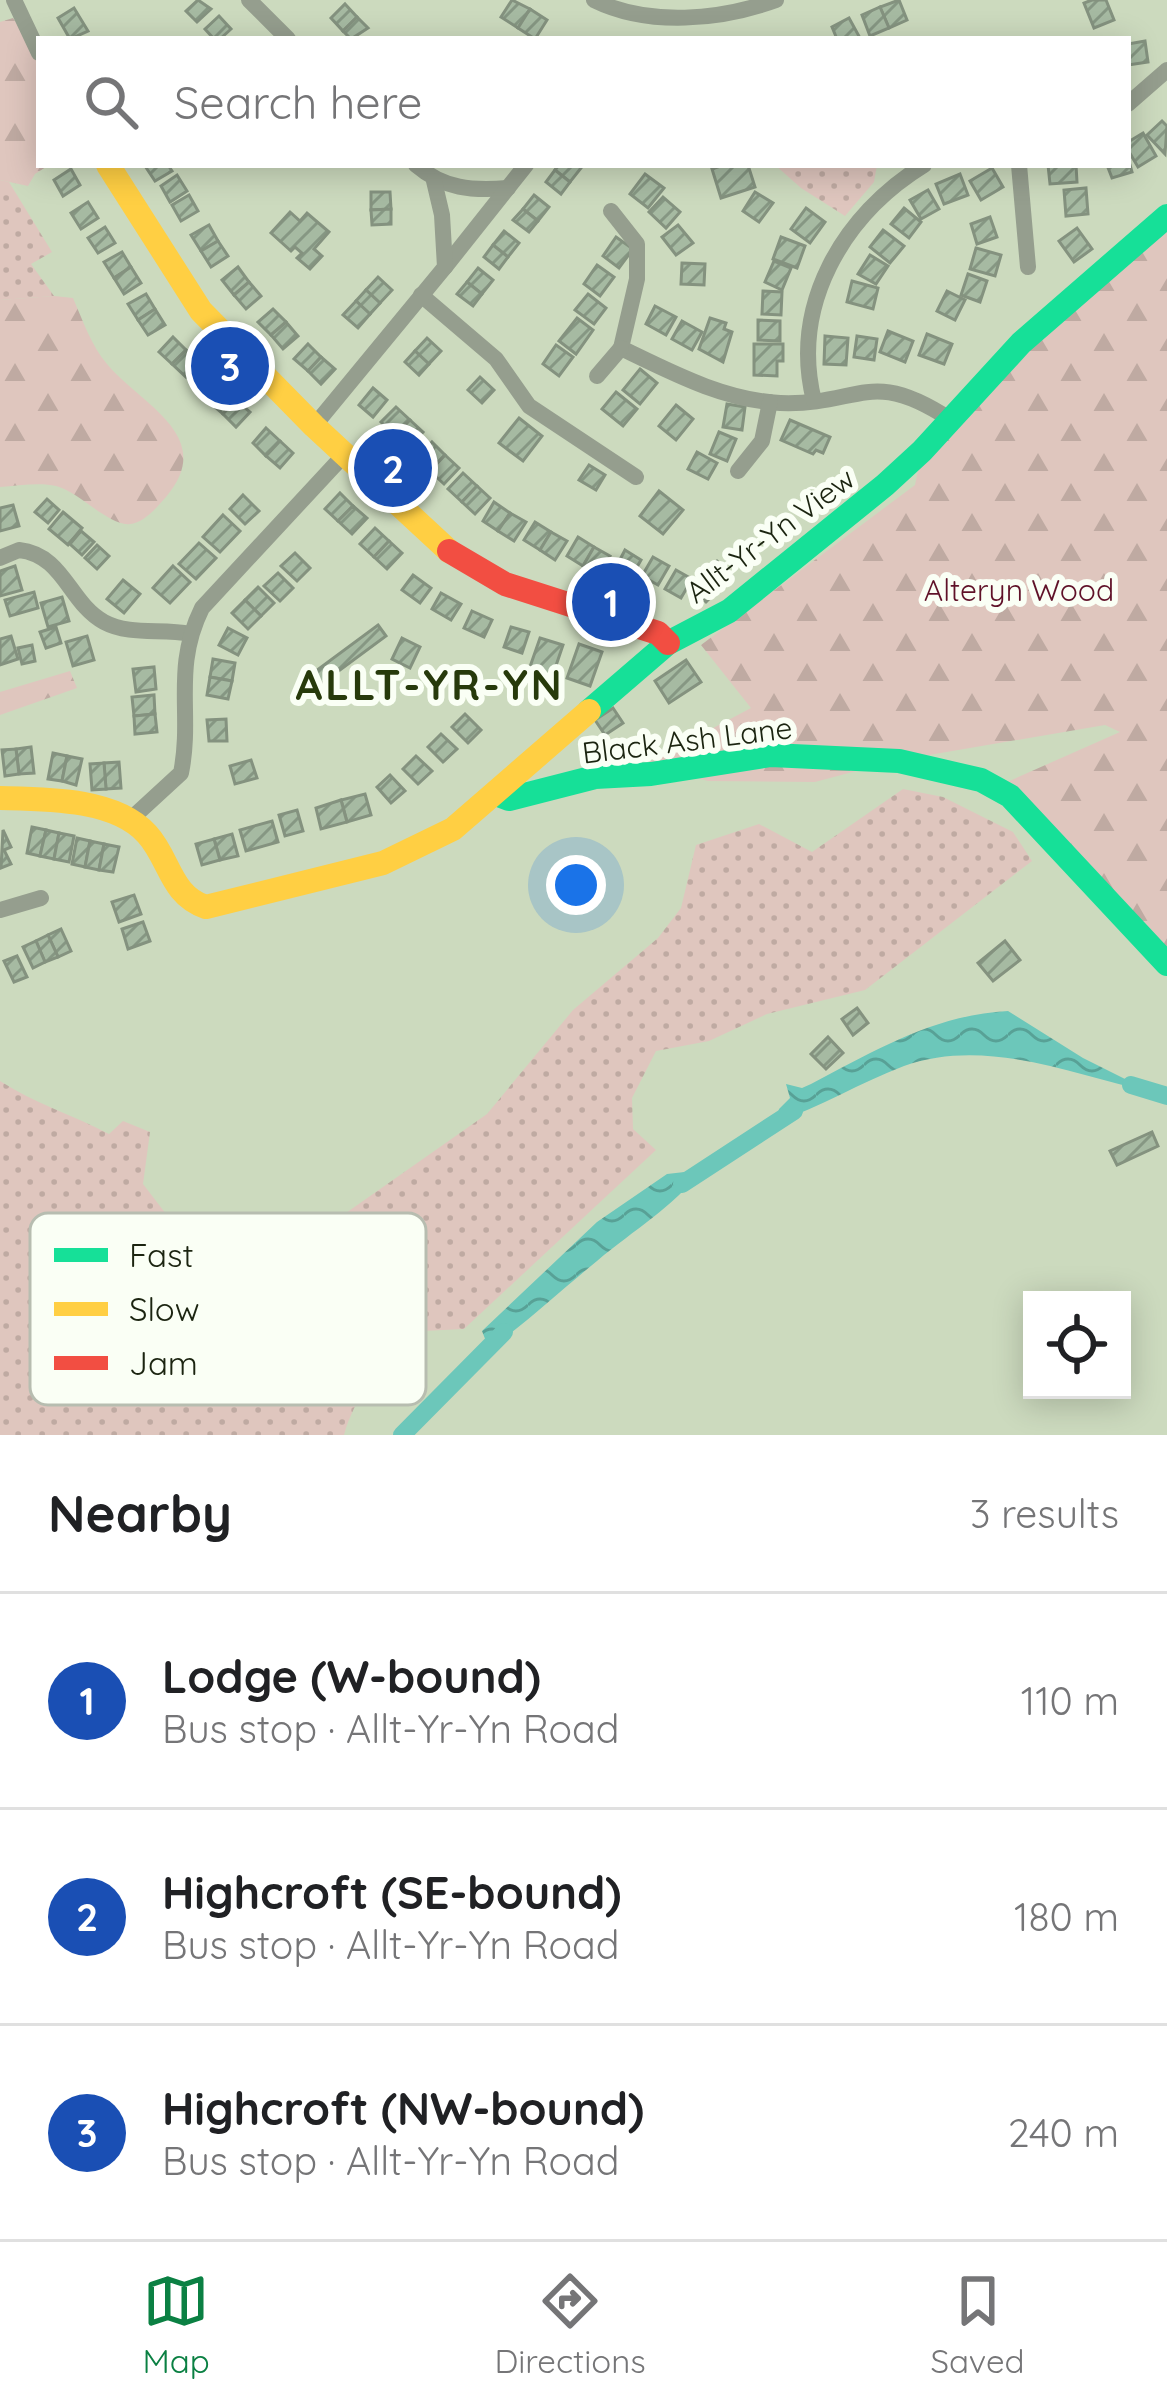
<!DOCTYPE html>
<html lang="en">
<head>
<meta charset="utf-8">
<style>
	body { margin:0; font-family:Quicksand,sans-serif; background:#f6f6f6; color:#202124 }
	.controls { position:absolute; right:36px; bottom:36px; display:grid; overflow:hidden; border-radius:0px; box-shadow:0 6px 30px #0003 }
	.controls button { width:108px; height:108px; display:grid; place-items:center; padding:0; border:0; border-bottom:3px solid #e0e0e0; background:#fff; color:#202124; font:60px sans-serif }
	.you { position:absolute; left:576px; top:885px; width:42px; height:42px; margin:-30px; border:9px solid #fff; border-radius:50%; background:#1a73e8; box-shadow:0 0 0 18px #1a73e833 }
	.badge { display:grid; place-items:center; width:78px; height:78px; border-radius:50%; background:#0b8043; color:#fff; font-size:39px; font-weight:700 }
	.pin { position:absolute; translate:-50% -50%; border:6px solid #fff; box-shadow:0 3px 12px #0006 }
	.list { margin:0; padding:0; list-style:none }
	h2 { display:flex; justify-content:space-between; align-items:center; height:156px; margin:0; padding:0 48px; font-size:51px }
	h2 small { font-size:39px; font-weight:400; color:#757577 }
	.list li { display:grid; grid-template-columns:78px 1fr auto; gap:36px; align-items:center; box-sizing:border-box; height:216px; padding:0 48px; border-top:3px solid #e0e0e0 }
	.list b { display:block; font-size:45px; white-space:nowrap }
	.list p { margin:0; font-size:39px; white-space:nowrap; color:#757577 }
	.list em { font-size:39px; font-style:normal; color:#757577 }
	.icon { flex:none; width:66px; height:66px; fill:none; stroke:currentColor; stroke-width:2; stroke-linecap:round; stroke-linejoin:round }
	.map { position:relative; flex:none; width:1167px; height:1435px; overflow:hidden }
	.search { position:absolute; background:#fff; box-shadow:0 6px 30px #0003; left:36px; right:36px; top:36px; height:132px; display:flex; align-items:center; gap:30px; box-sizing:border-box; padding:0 42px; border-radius:0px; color:#757577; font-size:45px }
	.sheet { height:804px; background:#fff }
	nav { display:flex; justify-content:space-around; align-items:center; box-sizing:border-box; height:168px; border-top:3px solid #e0e0e0; background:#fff; font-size:33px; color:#757577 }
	nav a { display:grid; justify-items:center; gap:6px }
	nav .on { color:#0b8043 }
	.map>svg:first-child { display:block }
	.grass { fill:url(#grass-dots) }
	.forest { fill:url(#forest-firs) }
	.water { fill:url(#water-waves) }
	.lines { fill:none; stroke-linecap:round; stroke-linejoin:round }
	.canal { stroke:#6cc7ba; stroke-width:18 }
	.building { fill:url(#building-hatch); stroke:#84927f; stroke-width:3 }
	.street { stroke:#959e8e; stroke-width:16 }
	.fast { stroke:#16e098; stroke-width:24 }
	.slow { stroke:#ffcf43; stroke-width:24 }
	.jam { stroke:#f24e42; stroke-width:24 }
	.labels { text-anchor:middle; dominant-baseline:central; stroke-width:12; stroke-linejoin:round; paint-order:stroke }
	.street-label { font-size:30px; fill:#1b2410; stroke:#fafff5 }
	.park-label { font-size:30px; fill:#5f1128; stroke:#fafff5 }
	.district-label { font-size:42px; font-weight:bold; letter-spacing:3px; fill:#273a0b; stroke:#fafff5 }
	.key { fill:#fafff5; stroke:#b7bdb0; stroke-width:3 }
	.key-label { font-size:33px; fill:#1b2410 }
</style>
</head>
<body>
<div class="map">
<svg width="1167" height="1435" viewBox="0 0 1167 1435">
	<defs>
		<pattern id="grass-dots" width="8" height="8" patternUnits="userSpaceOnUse" patternTransform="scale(3)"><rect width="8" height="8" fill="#dfc6be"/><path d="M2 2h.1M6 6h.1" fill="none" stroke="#bfaaa2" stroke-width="1.8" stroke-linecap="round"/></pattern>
		<pattern id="forest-firs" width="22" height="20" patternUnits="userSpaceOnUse" patternTransform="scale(3)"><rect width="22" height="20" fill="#dfc6be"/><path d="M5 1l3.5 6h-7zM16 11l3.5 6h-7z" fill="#bfaaa2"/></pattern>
		<pattern id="water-waves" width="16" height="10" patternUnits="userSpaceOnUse" patternTransform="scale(3)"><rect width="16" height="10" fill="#6cc7ba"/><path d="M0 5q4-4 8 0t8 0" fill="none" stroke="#58a196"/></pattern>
		<pattern id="building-hatch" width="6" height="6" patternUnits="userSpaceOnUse" patternTransform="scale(3)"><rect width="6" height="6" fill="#a6baa2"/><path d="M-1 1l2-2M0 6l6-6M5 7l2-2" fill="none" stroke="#869783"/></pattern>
	</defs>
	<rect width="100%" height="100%" fill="#ccdabe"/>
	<g class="grass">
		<path d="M775,165H877L874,182L845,216L801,188Z"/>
		<path d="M0,180L9,182L52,252L31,264L54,296L0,300Z"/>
		<path d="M903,789L943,797L1013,832L1032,861L865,990L767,1014L709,1041L656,1051L632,1098L633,1129L656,1150L464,1329L401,1332C381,1366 354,1398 344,1435H0V1081C34,1103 73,1115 109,1134L123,1121L150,1132L143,1184L173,1223L216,1259L306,1241L487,1114L573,1010L658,938L681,908L696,845L759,824L812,852Z"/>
	</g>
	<g class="forest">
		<path d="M13,18L39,55V165H49L35,174L28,186L0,180V22Z"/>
		<path d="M1167,216V964L1007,782L1120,732L1105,725L894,761L815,782L708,781L645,764L751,708L701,645L915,485L922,451Z"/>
		<path d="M54,296L73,298C83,321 91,345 107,364C140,404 218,436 166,497C157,507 144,523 130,524C110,527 78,491 56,486C39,482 18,486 0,487V300Z"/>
		<path d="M70,671L77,688L0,715V692Z"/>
	</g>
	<g class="water">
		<path d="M1008,1011L1083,1058L1151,1092C1071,1074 986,1037 904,1066C861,1082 821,1107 776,1122L779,1109L790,1098L786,1084L802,1088L811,1084C876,1050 934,1015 1008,1011Z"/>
		<path d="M702,1170C672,1208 635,1229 597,1261C561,1290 528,1322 489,1349L482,1331L597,1222L667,1174Z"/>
	</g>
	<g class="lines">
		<g class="canal">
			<path d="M1131,1085L1167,1096"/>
			<path d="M682,1184L794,1111"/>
			<path d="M402,1435L504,1332"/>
		</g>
	</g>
	<g class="building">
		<path d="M198,0L211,9L197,22L186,11Z"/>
		<path d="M512,0L530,9L518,28L501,17Z"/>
		<path d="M899,0L907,20L889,28L880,7Z"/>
		<path d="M1092,0H1106L1114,20L1094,28L1084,3Z"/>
		<path d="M345,4L357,17L343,31L331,18Z"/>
		<path d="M880,7L889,28L870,36L862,15Z"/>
		<path d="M74,8L88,31L70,39L58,18Z"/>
		<path d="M530,9L547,20L535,39L518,28Z"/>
		<path d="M219,16L231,29L220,39H214L205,29Z"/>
		<path d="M357,17L368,28L351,39L343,31Z"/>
		<path d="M849,18L860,38L837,39L832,27Z"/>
		<path d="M1145,41L1148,62L1128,65V44Z"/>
		<path d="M1162,121L1167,126L1165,154L1147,135Z"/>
		<path d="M1143,133L1156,156L1138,167L1128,150V142Z"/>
		<path d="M1128,158L1132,172L1112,178L1107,165H1128Z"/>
		<path d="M168,165L172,171L155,181L145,166Z"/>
		<path d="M559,165H577L581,168L570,182L555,170Z"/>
		<path d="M723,165H748L755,187L721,198L712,169Z"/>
		<path d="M1048,165H1076L1077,182L1050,184Z"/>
		<path d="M992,168L1003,187L981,200L970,181Z"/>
		<path d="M71,169L80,185L63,196L54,180Z"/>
		<path d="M555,170L570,182L561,194L546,182Z"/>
		<path d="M645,174L664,188L648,208L630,194Z"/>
		<path d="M960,174L968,195L944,204L936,184Z"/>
		<path d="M177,175L187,191L170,202L161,186Z"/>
		<path d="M1086,188L1088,214L1066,216L1064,190Z"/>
		<path d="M928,190L939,209L921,219L910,200Z"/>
		<path d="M371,192H390L391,209L371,210Z"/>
		<path d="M755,192L773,203L759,222L743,211Z"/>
		<path d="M189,195L198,211L181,221L172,205Z"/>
		<path d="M534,195L549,207L538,221L523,209Z"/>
		<path d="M663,197L680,212L666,228L649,212Z"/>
		<path d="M88,202L98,218L81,229L71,213Z"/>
		<path d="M806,208L825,222L810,243L791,229Z"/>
		<path d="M904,208L921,222L909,238L891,224Z"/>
		<path d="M391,209V224L372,225L371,210Z"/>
		<path d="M523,209L538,221L529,232L513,220Z"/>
		<path d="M290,212L300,221L307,213L329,232L314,249L322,256L310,269L297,258L302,253L295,247L291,251L271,233Z"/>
		<path d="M990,217L997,237L977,244L971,224Z"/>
		<path d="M209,225L218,241L201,251L191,235Z"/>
		<path d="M678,225L693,243L676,255L662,237Z"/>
		<path d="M105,227L115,243L98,253L88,238Z"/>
		<path d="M1077,228L1092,249L1074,262L1059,241Z"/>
		<path d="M883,230L904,246L890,263L870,247Z"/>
		<path d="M504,231L519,243L508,257L493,245Z"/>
		<path d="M616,237L633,249L619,268L603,256Z"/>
		<path d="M781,237L805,246L797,268L773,259Z"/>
		<path d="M218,241L228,256L211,267L201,251Z"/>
		<path d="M493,245L508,257L499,269L484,257Z"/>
		<path d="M976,248L1001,255L995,276L970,269Z"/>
		<path d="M122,252L131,267L114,278L104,262Z"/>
		<path d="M870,255L888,266L876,284L858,274Z"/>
		<path d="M774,261L791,268L782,290L765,282Z"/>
		<path d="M682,263L705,264L704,285L681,284Z"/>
		<path d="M597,265L614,277L600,296L584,284Z"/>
		<path d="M131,267L141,283L124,294L114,278Z"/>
		<path d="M238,267L249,282L234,295L222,280Z"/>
		<path d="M478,268L493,280L482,294L467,282Z"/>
		<path d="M968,274L987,281L980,302L961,295Z"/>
		<path d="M378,277L392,290L380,303L366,290Z"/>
		<path d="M852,281L878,288L873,309L847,302Z"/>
		<path d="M249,282L261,296L246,309L234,295Z"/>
		<path d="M467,282L482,294L473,306L457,294Z"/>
		<path d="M366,290L380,303L370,314L356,301Z"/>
		<path d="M763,291L782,292L781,315L762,314Z"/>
		<path d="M947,291L965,300L955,320L937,311Z"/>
		<path d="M146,294L155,309L138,320L128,304Z"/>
		<path d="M588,294L606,308L594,324L575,310Z"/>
		<path d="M356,301L370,314L358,328L343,315Z"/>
		<path d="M655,306L676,317L666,335L646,324Z"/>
		<path d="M155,309L165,325L148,335L138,320Z"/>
		<path d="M273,309L286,322L271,335L258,322Z"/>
		<path d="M577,318L593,330L576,354L559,341Z"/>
		<path d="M710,318L726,323L724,329L732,332L723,362L699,349Z"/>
		<path d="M758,320L780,321V341L758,340Z"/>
		<path d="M682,321L702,332L692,350L672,339Z"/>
		<path d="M286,322L298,336L283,349L271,335Z"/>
		<path d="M888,331L913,341L905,362L880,352Z"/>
		<path d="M927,334L952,344L944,364L919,355Z"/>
		<path d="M825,336L848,338L846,365L824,364Z"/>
		<path d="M857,336L877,339L874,360L854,357Z"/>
		<path d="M173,337L186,350L172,364L159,352Z"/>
		<path d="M427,338L441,351L429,364L415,351Z"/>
		<path d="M308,344L321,357L308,371L294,359Z"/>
		<path d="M754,344H783V361H777V376L754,375Z"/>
		<path d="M556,345L573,357L559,376L543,364Z"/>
		<path d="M186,350L199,362L186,377L172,364Z"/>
		<path d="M415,351L429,364L419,375L405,362Z"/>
		<path d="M321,357L335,369L321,384L308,371Z"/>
		<path d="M640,369L657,383L640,404L623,390Z"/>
		<path d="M207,372L221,384L207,399L194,386Z"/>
		<path d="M480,377L494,390L482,403L468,390Z"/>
		<path d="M223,387L236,400L223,414L209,402Z"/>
		<path d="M373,388L387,400L373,417L359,405Z"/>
		<path d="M616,392L637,409L623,426L602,409Z"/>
		<path d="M236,400L250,412L236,427L223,414Z"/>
		<path d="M727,404L745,407L742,430L723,427Z"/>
		<path d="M676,405L693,419L676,440L659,426Z"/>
		<path d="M396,407L410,420L395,435L381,422Z"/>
		<path d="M519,418L542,436L523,461L499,443Z"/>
		<path d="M410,420L423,432L408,448L395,435Z"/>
		<path d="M790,420L830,437L823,453L816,450L813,454L781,440Z"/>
		<path d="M266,428L280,441L266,456L253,443Z"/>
		<path d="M719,432L736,439L727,461L710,454Z"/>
		<path d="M280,441L293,453L280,468L266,456Z"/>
		<path d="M432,442L445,455L430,471L417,458Z"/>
		<path d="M697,452L717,463L708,479L688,469Z"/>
		<path d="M445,455L459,468L444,484L430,471Z"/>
		<path d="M589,465L605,475L596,490L579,480Z"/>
		<path d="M463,473L477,486L462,502L448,489Z"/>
		<path d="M477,486L490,498L475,514L462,502Z"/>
		<path d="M659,491L683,510L663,534L640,516Z"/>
		<path d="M340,493L353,506L338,521L325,509Z"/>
		<path d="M243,495L259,511L245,524L230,509Z"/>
		<path d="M47,499L59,510L48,523L35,512Z"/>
		<path d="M494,502L510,513L498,531L483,521Z"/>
		<path d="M13,505L19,526L0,531V508Z"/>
		<path d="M353,506L367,518L352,534L338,521Z"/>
		<path d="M63,512L82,528L68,545L49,529Z"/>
		<path d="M510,513L526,522L514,541L498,531Z"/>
		<path d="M223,515L240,531L220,552L203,537Z"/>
		<path d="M535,522L551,532L540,550L524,540Z"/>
		<path d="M375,528L389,541L374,557L360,544Z"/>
		<path d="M81,531L94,542L82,555L70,544Z"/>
		<path d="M551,532L567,541L555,560L540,550Z"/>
		<path d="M578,537L594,547L583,566L567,556Z"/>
		<path d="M389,541L402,553L387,569L374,557Z"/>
		<path d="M199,543L216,558L196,579L179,564Z"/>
		<path d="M97,545L109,556L97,569L85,558Z"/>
		<path d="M594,547L610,556L599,575L583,566Z"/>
		<path d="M625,550L641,560L630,579L615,569Z"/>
		<path d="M295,553L310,568L297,581L281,566Z"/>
		<path d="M653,557L669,566L658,585L642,576Z"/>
		<path d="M717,561L732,576L719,589L704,574Z"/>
		<path d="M15,566L22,590L0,596V571Z"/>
		<path d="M173,566L190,582L170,603L153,588Z"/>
		<path d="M676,570L692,579L681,598L665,589Z"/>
		<path d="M278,573L293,588L280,601L264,586Z"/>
		<path d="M704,574L719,589L706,602L691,587Z"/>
		<path d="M413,575L431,588L420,603L402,590Z"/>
		<path d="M123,580L140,594L124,613L107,599Z"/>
		<path d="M258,587L274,603L261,616L245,600Z"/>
		<path d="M34,592L38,608L10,616L5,600Z"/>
		<path d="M441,593L461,604L451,620L432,609Z"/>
		<path d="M62,597L69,621L48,627L41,603Z"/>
		<path d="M245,600L261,616L248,629L232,613Z"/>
		<path d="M472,611L492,620L484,637L464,628Z"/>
		<path d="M378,625L386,636L313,690L305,679Z"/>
		<path d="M56,627L61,643L46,648L40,632Z"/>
		<path d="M511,627L529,632L522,653L504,647Z"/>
		<path d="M228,628L247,638L238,655L219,645Z"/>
		<path d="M11,636L18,659L0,665V639Z"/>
		<path d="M87,636L94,660L73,666L66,642Z"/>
		<path d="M402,638L420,647L410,668L392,659Z"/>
		<path d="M540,638L563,645L548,689L525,681Z"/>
		<path d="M579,644L602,652L590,686L567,678Z"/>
		<path d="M32,645L35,661L22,664L18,648Z"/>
		<path d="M213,659L235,663L232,681L210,677Z"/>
		<path d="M686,660L701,682L669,703L655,681Z"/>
		<path d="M154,667L156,689L136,692L133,669Z"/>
		<path d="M210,677L232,681L228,699L207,695Z"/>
		<path d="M154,695L155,714L134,716L132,697Z"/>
		<path d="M613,708L623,723L605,735L595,720Z"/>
		<path d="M155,714L157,732L135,734L134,716Z"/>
		<path d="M465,714L481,730L468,743L452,727Z"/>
		<path d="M226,719L227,741H209L207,720Z"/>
		<path d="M441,734L457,749L443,762L428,747Z"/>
		<path d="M31,747L34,773L19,774L16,749Z"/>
		<path d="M16,749L19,774L5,776L2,750Z"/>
		<path d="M53,753L67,756L62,781L48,779Z"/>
		<path d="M67,756L82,759L76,785L62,781Z"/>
		<path d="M416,756L432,771L418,784L403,769Z"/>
		<path d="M251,760L257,778L235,784L230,766Z"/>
		<path d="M119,762L121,788L106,789L104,763Z"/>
		<path d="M104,763L106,789L92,790L90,764Z"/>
		<path d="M390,775L405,791L391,803L377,787Z"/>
		<path d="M365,794L371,815L347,822L341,800Z"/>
		<path d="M341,800L347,822L321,829L316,808Z"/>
		<path d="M297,810L303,831L285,836L279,815Z"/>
		<path d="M272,821L278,842L246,851L240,830Z"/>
		<path d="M32,827L46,830L40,856L27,853Z"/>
		<path d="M3,830L11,847L4,850L11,864L1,868Z"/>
		<path d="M46,830L59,833L54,859L40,856Z"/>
		<path d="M59,833L74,836L69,862L54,859Z"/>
		<path d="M232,834L238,856L220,860L214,839Z"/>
		<path d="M77,838L90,841L85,867L72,864Z"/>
		<path d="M214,839L220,860L202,865L196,844Z"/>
		<path d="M90,841L104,844L99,870L85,867Z"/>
		<path d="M104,844L119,847L113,872L99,870Z"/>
		<path d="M134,895L141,914L119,922L112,902Z"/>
		<path d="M143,922L150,941L128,949L122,929Z"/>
		<path d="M61,929L71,951L58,957L48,935Z"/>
		<path d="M48,935L58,957L45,962L36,941Z"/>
		<path d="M36,941L45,962L33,968L23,947Z"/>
		<path d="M1005,941L1020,960L993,981L978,963Z"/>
		<path d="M17,956L27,977L14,982L4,961Z"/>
		<path d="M857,1008L868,1023L853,1035L842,1019Z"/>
		<path d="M828,1037L843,1053L826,1069L811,1054Z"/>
		<path d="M1152,1132L1158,1146L1117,1165L1110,1151Z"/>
	</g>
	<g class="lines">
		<g class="street">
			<path d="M14,0L39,53"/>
			<path d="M249,0L288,39"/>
			<path d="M594,0C649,27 721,20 776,0"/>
			<path d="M1128,104L1167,70"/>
			<path d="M416,165C444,189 472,191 508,188"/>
			<path d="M1019,165L1028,267"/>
			<path d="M611,211L637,244V279L621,348C671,372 723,400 780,403C861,406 869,366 951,420"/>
			<path d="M445,267L526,165"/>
			<path d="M421,295L496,359L529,406L636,477"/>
			<path d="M597,376L621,348"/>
			<path d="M814,401C790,305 843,215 924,165"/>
			<path d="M314,426L445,267L442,215L434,181"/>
			<path d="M738,471L762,441L770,402"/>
			<path d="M0,558L19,550C64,555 69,603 104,622C130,636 162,628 190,634"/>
			<path d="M131,819L181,773C193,713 172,669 202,608L344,455"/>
			<path d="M0,910L41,898"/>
		</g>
		<g class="fast">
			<path d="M589,711L668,643L729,611L885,485L922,451L1021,343L1167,216"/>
			<path d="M496,794L509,799L595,777L651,774L771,755L899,761L981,780L1010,796L1167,964"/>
		</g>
		<g class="slow">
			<path d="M108,165L201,311L314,426L449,551"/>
			<path d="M0,798C44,799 115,798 147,834C170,859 170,895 206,907L383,863L453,829L589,711"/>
		</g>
		<path class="jam" d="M449,551L505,584L658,633L668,643"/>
	</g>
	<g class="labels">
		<g class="street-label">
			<text transform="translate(770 535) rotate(-37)">Allt-Yr-Yn View</text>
			<text transform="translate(687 740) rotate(-7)">Black Ash Lane</text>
		</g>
		<g class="park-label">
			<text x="1019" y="590">Alteryn Wood</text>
		</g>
		<g class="district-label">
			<text x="430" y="684">ALLT-YR-YN</text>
		</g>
	</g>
	<rect x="30" y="1213" width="396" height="192" rx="18" class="key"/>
	<rect x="54" y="1248" width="54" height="14" fill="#16e098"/>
	<rect x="54" y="1302" width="54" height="14" fill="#ffcf43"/>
	<rect x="54" y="1356" width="54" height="14" fill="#f24e42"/>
	<g class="key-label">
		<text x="129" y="1267">Fast</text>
		<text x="129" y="1321">Slow</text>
		<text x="129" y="1375">Jam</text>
	</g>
</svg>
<div class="controls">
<button><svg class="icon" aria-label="locate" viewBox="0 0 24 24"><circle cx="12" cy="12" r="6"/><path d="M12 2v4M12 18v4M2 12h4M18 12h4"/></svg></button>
</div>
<div class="you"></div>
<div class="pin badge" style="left:611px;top:602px;background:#1a4fb4">1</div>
<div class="pin badge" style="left:393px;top:468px;background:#1a4fb4">2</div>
<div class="pin badge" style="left:230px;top:366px;background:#1a4fb4">3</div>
<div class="search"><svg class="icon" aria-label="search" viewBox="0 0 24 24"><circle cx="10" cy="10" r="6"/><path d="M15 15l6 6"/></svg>Search here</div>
</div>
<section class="sheet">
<h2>Nearby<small>3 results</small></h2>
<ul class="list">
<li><span class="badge" style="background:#1a4fb4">1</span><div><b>Lodge (W-bound)</b><p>Bus stop · Allt-Yr-Yn Road</p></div><em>110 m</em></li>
<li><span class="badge" style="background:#1a4fb4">2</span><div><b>Highcroft (SE-bound)</b><p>Bus stop · Allt-Yr-Yn Road</p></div><em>180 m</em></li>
<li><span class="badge" style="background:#1a4fb4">3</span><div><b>Highcroft (NW-bound)</b><p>Bus stop · Allt-Yr-Yn Road</p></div><em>240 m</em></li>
</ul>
</section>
<nav>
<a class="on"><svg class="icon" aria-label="map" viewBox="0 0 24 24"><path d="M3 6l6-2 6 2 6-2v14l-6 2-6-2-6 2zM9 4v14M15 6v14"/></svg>Map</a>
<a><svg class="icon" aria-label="directions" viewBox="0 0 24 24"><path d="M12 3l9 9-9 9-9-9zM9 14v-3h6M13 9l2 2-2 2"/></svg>Directions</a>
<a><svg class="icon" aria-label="saved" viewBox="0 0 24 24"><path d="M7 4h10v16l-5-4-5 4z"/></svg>Saved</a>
</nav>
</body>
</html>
